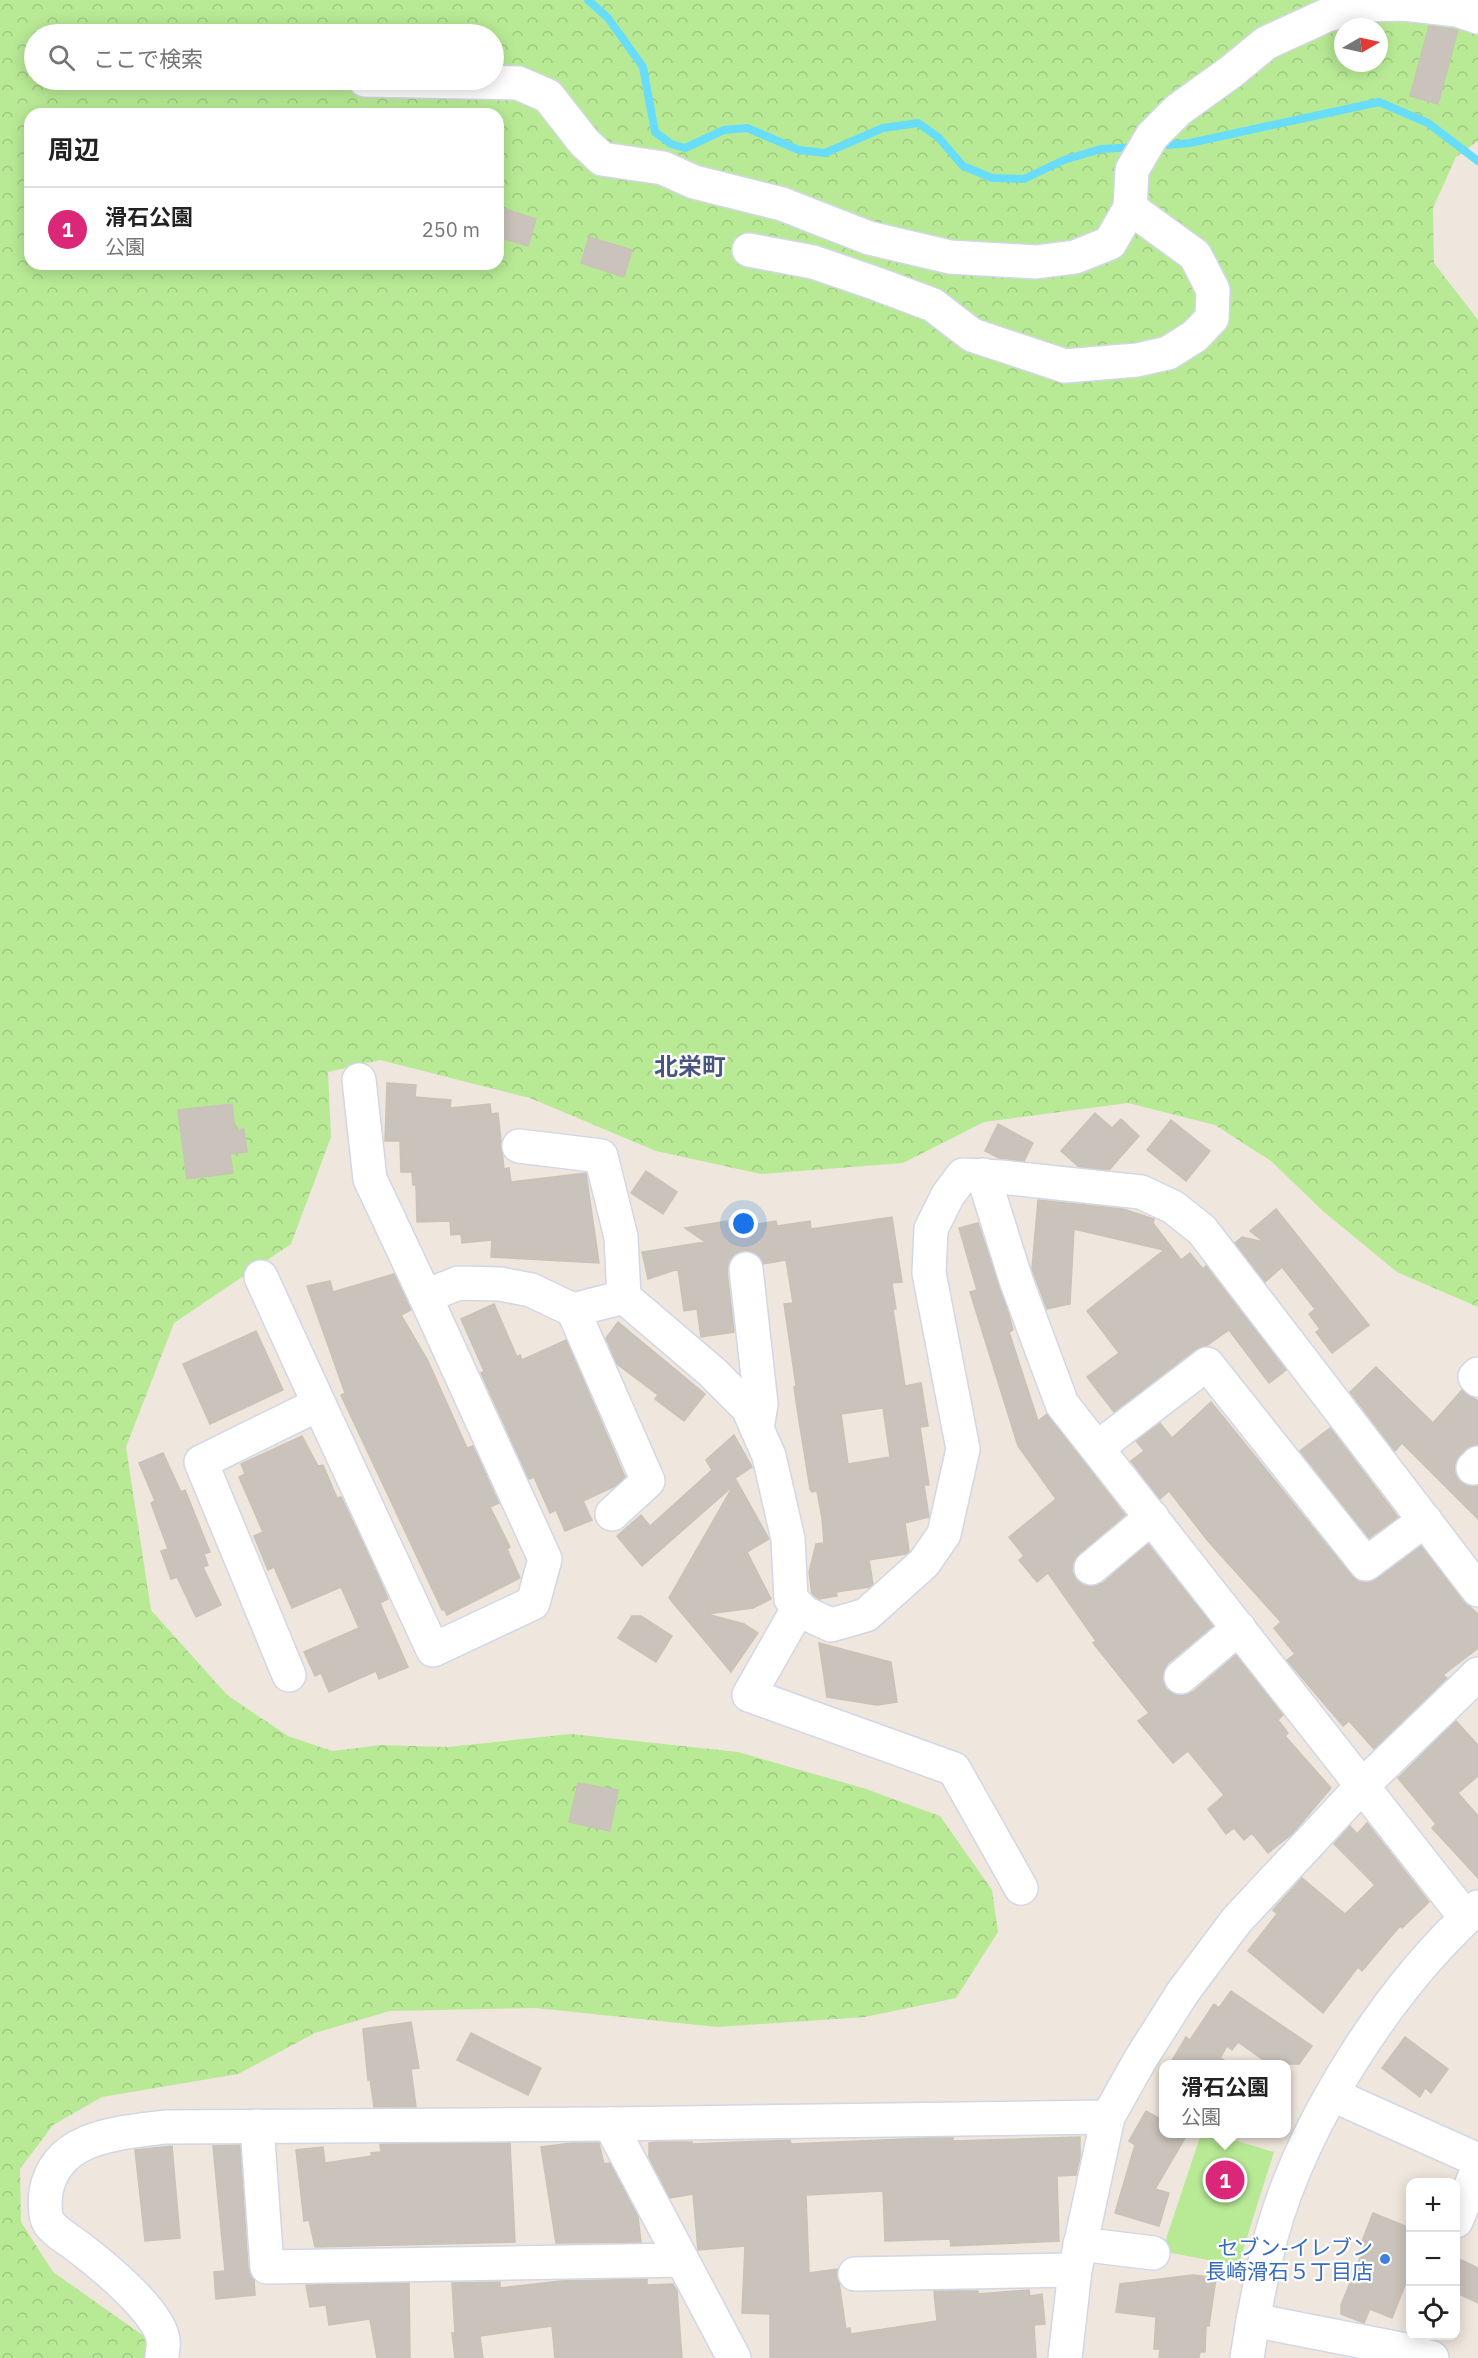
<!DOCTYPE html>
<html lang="ja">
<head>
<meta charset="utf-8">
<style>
	body { margin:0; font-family:"IBM Plex Sans","Noto Sans JP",sans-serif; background:#f2f2f2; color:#222 }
	.controls { position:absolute; right:18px; bottom:18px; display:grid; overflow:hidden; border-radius:12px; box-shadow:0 3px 15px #0003 }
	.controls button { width:54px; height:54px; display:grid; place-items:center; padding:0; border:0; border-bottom:2px solid #e0e0e0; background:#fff; color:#222; font:30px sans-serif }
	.compass { position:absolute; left:1334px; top:18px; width:54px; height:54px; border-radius:50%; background:#fff; box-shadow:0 3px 15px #0003; rotate:81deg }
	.you { position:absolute; left:744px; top:1224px; width:21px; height:21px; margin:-15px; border:4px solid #fff; border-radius:50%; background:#1a73e8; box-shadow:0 0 0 9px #1a73e833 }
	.badge { display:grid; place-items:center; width:39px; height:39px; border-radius:50%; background:#db2777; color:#fff; font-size:20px; font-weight:700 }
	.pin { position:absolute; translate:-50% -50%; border:3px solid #fff; box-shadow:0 2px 6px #0006 }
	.popup { position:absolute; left:1159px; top:2060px; width:132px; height:78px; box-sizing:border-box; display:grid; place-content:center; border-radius:12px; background:#fff; filter:drop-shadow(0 2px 4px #0005); font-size:20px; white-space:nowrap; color:#767676 }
	.popup b { font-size:22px; color:#222 }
	.popup::after { content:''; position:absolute; left:50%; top:100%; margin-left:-12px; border:12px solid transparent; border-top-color:#fff }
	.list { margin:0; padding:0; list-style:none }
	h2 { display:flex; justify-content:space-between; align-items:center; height:78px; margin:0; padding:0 24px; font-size:26px }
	h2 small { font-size:20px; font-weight:400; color:#767676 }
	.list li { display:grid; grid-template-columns:39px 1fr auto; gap:18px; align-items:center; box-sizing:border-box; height:84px; padding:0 24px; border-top:2px solid #e0e0e0 }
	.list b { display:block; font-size:22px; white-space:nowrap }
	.list p { margin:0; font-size:20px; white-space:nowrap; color:#767676 }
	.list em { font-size:20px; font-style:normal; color:#767676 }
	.icon { flex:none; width:33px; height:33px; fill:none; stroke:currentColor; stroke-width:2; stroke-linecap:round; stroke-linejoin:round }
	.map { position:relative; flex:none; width:1478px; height:2358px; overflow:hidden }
	.search { position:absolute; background:#fff; box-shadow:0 3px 15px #0003; left:24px; top:24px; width:480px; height:66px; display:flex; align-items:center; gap:15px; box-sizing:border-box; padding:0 21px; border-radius:33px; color:#767676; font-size:22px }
	.panel { position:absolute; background:#fff; box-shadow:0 3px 15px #0003; left:24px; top:108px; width:480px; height:162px; border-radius:18px }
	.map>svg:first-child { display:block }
	.forest { fill:url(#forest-crowns); fill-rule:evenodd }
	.park { fill:#b8ea95 }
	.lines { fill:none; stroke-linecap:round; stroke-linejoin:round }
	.stream { stroke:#67ddfa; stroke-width:8 }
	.building { fill:#cac3bc; stroke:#cac2b6; stroke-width:1.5; fill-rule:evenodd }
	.minor-casing { stroke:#d2d7e6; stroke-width:36 }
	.minor { stroke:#fff; stroke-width:33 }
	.shop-dot { fill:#3f7fe0; stroke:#fff; stroke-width:2 }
	.labels { text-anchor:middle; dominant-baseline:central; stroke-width:4.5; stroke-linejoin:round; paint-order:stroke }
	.shop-label { font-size:21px; fill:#366cbe; stroke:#fff; text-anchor:end }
	.quarter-label { font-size:24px; font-weight:bold; fill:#475681; stroke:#fff }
</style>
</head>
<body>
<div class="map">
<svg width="1478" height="2358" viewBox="0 0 1478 2358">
	<defs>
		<pattern id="forest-crowns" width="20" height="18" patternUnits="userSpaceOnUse" patternTransform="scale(1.5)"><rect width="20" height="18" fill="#b8ea95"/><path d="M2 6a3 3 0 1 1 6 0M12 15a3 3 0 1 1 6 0" fill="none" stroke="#9ec981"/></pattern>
	</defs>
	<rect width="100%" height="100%" fill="#efe6dd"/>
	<path class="forest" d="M0,0H1478V141L1456,157L1433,208L1434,263L1478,320V1307L1397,1272L1324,1212L1271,1161L1215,1125L1128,1103L984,1122L903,1163L761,1174L656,1151L530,1098L380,1060L328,1072L331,1137L291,1244L174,1323L126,1447L151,1610L227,1695L288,1736L332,1751L381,1745L447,1747L571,1734L738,1752L863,1788L940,1816L992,1890L998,1932L956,1998L865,2017L717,2027L536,2008L390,2011L315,2033L238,2074L102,2097L53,2125L20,2169L21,2222L53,2272L175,2358H0ZM1343,27H1379V63H1343ZM34,34H494V80H34ZM30,114H498V264H30Z"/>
	<path class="park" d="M1201,2134H1214L1274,2152L1238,2266L1162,2251Z"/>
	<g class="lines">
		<g class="stream">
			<path d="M588,0L608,18L643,67L655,132L671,144L685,148L724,130L747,128L799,150L825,153L883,128L918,123L938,137L963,166L992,178L1024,179L1064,160L1101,149L1137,147"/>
			<path d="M1156,146L1190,143L1379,102L1428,123L1478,161"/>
		</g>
	</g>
	<g class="building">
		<path d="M1429,26L1458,30L1438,104L1410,96Z"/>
		<path d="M498,207L536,219L528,246L498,237Z"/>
		<path d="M589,237L632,250L624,277L581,263Z"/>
		<path d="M387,1083L416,1085L415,1097L451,1100L450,1108L490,1104L491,1114L498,1113L504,1169L509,1168L511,1182L586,1173L599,1263L491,1257L492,1240L462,1243L461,1234L451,1235L450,1221L417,1222L416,1185H413L412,1172H401L400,1141H385Z"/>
		<path d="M232,1104L235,1130L244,1129L247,1152L230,1154L233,1173L187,1179L178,1110Z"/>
		<path d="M1095,1113L1112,1128L1121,1119L1139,1136L1109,1170L1079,1167L1061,1151Z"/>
		<path d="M1171,1120L1210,1151L1186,1181L1147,1150Z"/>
		<path d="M998,1124L1033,1143L1024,1161L999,1158L985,1151Z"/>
		<path d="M646,1171L677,1192L663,1214L631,1193Z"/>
		<path d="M1038,1200L1123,1209L1154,1219L1153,1223L1181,1260L1190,1253L1203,1269L1206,1266L1286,1370L1269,1383L1229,1330L1206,1346L1196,1349L1114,1412L1087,1377L1119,1353L1087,1311L1164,1250L1074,1229L1070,1304L1047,1309L1032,1269Z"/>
		<path d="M1276,1209L1369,1325L1332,1353L1316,1332L1320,1329L1309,1314L1315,1309L1282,1267L1265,1282L1235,1243L1242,1237L1264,1242L1250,1231Z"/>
		<path d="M892,1217L902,1282L892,1283L896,1309H893L905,1386L921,1383L928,1426L920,1427L929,1485H924L929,1517L905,1523L909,1551L906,1554L869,1560L873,1584L869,1587L836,1592L837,1596L819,1599L812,1594L809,1572L816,1544L824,1543L822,1518L817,1491L812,1492L810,1489L797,1408L794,1387L796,1386L784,1304L793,1303L786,1260L763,1264L753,1252L743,1251L734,1254L729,1262L727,1271L734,1332L701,1337L697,1309L684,1311L678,1269L648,1279L642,1252L705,1242L685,1228L727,1221L728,1229L776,1221L777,1226L810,1221L811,1229ZM883,1408L890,1457L848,1464L841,1414Z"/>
		<path d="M978,1223L1009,1315L1013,1330L1009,1332L1038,1421L1047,1414L1125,1515L1079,1554L1073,1562L1072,1571L1076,1580L1085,1586H1095L1103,1583L1148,1544L1213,1626L1168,1663L1164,1670L1163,1680L1166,1689L1175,1695H1184L1193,1692L1236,1655L1283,1715L1278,1720L1288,1733L1285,1736L1331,1788L1293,1833L1268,1853L1252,1833L1244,1840L1234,1828L1226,1834L1208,1809L1224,1795L1188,1751L1173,1763L1138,1721L1149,1713L1093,1643L1096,1641L1048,1573L1037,1582L1019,1560L1024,1556L1009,1537L1056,1499L1018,1446L970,1292L977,1290L959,1228Z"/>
		<path d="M394,1274L411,1310L401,1315L428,1361L467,1448L473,1446L495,1495L499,1503L490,1507L510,1547L507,1549L520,1578L447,1615L444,1609L442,1610L341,1395L345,1393L307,1286L330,1281L333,1292Z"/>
		<path d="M494,1304L517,1357L520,1355L522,1360L566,1340L625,1477L615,1486L583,1501L592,1520L565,1531L556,1510L550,1513L534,1477L529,1479L481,1373L484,1371L461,1319Z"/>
		<path d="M618,1322L705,1394L684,1421L655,1399L658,1395L617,1364L606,1338Z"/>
		<path d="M256,1331L283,1390L210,1424L183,1364Z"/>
		<path d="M1376,1367L1433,1423L1462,1390L1478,1401V1445L1465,1450L1455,1464V1473L1460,1482L1469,1486H1478V1519L1402,1443L1395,1451L1350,1392Z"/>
		<path d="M1211,1402L1352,1576L1359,1582H1369L1377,1579L1421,1546L1463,1601L1478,1614V1648L1443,1675L1447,1678L1374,1749L1349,1721L1343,1726L1287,1660L1295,1654L1274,1628L1281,1622L1208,1541L1169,1491L1160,1499L1131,1461L1144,1451L1136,1441L1160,1423L1172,1438Z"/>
		<path d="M1330,1428L1398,1517L1369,1538L1300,1451Z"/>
		<path d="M734,1435L752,1467L735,1478L769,1539L747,1552L771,1599L753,1608L707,1614L744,1624L758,1633L731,1672L669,1598L733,1486L642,1566L617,1536L641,1515L650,1526L712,1470L706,1460Z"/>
		<path d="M302,1436L318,1466L323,1465L337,1498L341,1497L372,1562L388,1599L380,1603L408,1667L379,1679L376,1671L329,1692L321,1673L315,1676L304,1652L359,1628L341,1587L292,1608L274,1567L268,1570L254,1536L263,1532L239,1477L245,1474L241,1464Z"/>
		<path d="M163,1453L181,1492L185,1490L210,1552L204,1554L208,1565L203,1567L221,1605L196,1617L177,1577L171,1579L161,1551L168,1549L151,1503L155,1501L139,1463Z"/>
		<path d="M632,1616H641L672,1636L656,1662L618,1638Z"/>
		<path d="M819,1643L891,1662L897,1702L877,1705L827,1697Z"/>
		<path d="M1456,1721L1478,1745V1776L1458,1793L1478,1816V1878L1432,1828L1436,1824L1398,1778Z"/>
		<path d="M578,1783L618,1790L610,1831L569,1822Z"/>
		<path d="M1367,1823L1429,1902L1402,1928L1400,1926L1362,1971L1358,1967L1323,2013L1248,1951L1277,1914L1273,1910L1302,1878L1345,1914L1375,1885L1334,1844L1350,1826L1357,1834Z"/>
		<path d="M1231,1991L1312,2046L1299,2064H1269L1238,2042L1232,2050L1227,2046L1220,2058L1231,2064H1170L1186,2037L1190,2040L1214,2004L1219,2008Z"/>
		<path d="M411,2022L419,2068L411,2069L416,2107H374L370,2080H368L363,2029Z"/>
		<path d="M471,2033L541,2068L528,2095L457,2060Z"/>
		<path d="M1405,2037L1448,2069L1431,2093L1425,2088L1420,2097L1382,2068Z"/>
		<path d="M1146,2111L1164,2121V2133H1188L1155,2189L1169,2193L1159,2226L1115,2213L1135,2145L1129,2141Z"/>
		<path d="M1080,2137V2157L1076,2175L1057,2176L1059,2241L951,2246L950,2239L885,2241L883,2191L806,2195L809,2273L837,2269L846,2329L850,2328L851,2334L937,2321L934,2291H978V2294L1029,2290L1030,2296L1042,2294L1045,2324L1034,2325L1036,2358H770V2314L742,2313L745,2246L698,2250L693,2194L670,2198L649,2157V2143L656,2142H692V2144L790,2140L791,2144L927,2138H953V2141Z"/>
		<path d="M510,2143L515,2242L315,2247L309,2220L304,2221L296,2150L323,2147L325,2163L372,2156L371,2153L381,2152L380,2144Z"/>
		<path d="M572,2143H599L604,2164L610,2163L638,2217L641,2242L556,2243L541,2147Z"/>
		<path d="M240,2145L248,2268L254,2279L255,2295L216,2299L214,2272L225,2271L213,2146Z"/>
		<path d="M172,2146L180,2238L145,2241L135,2150Z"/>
		<path d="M1373,2213L1410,2228V2272L1392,2318L1370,2309L1364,2323L1341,2314V2305L1365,2246L1361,2244Z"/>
		<path d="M1455,2257L1478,2268V2303L1455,2292Z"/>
		<path d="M1193,2275L1216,2278L1209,2326H1206L1205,2352H1200L1199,2358H1159L1160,2349H1154L1156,2317L1116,2312L1120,2284Z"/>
		<path d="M647,2279V2285L673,2284L677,2291L682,2358H555L552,2326L480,2336L483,2358H455L452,2333H455L452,2283L500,2282V2288L561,2281Z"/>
		<path d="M409,2283L410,2358H377L370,2319L329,2325L326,2305L310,2307L306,2285Z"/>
	</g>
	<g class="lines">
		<defs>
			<g id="minor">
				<path d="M365,80L518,83L548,96L584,142L602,159L663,168L694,182L782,204L869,238L950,257L1036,262L1075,257L1110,243L1130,208L1132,170L1152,136L1178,110L1232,71L1266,43L1327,15L1366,5L1404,4L1457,10L1478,17"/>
				<path d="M749,250L813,262L877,284L933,305L972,335L1065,366L1137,360L1168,353L1195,336L1212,318L1213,290L1195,255L1130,208"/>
				<path d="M359,1080L370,1179L425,1296"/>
				<path d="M519,1146L601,1156L621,1237L624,1297"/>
				<path d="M983,1175L1017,1283L1062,1404L1466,1918"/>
				<path d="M746,1269L761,1404L757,1429"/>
				<path d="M261,1277L319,1404"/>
				<path d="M573,1310L648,1481L612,1514"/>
				<path d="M1478,1374L1475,1377L1478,1380"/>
				<path d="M1097,1448L1207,1364L1366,1564L1425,1520"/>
				<path d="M1473,1468L1478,1463"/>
				<path d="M1091,1568L1152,1517"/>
				<path d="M799,1607L749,1695L954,1769L1021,1888"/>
				<path d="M289,1675L201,1462L319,1404L433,1650L533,1603L545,1559L425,1296L459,1283L500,1284L531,1290L573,1310L624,1297L712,1372L748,1408L769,1456L788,1539L791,1599L805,1613L831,1625L866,1615L924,1563L944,1534L963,1449L929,1273L931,1229L948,1195L963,1175L1001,1177L1141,1192L1173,1207L1202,1230L1478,1590"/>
				<path d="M1181,1677L1239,1628"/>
				<path d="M1333,2095L1478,2160"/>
				<path d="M610,2124L734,2358"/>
				<path d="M257,2126L267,2267L682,2260"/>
				<path d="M1456,2221L1478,2169"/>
				<path d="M1080,2244L1153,2253"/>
				<path d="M855,2274L1075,2270"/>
				<path d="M1253,2320L1400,2349L1432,2358"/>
				<path d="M162,2358C162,2352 164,2345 163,2340C160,2312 100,2263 77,2246C67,2238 57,2234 49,2223C44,2215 45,2201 46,2192C56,2135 120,2133 165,2127L610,2124L1108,2117"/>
				<path d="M1065,2358L1075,2270L1108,2117L1140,2060L1183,1992L1236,1921L1363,1785L1478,1674"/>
				<path d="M1247,2358C1253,2317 1261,2277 1271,2237C1303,2121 1389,1987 1478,1907"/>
			</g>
		</defs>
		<use href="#minor" class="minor-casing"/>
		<use href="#minor" class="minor"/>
	</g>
	<circle class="shop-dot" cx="1385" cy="2259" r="6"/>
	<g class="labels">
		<g class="shop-label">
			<text x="1373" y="2247">セブン-イレブン<tspan x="1373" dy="24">長崎滑石５丁目店</tspan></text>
		</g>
		<g class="quarter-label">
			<text x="690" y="1066">北栄町</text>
		</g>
	</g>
</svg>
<div class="controls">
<button>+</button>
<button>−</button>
<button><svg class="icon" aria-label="locate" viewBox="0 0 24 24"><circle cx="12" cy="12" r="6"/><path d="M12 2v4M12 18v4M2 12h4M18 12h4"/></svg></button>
</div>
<svg class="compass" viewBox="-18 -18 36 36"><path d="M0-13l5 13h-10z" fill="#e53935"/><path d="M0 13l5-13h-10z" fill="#767676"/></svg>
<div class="you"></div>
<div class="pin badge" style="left:1225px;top:2180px">1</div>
<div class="popup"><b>滑石公園</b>公園</div>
<div class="search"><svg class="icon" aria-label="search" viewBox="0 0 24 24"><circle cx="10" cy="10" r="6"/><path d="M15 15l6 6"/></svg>ここで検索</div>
<section class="panel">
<h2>周辺<small></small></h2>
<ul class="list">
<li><span class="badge">1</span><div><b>滑石公園</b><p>公園</p></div><em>250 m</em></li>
</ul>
</section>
</div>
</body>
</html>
